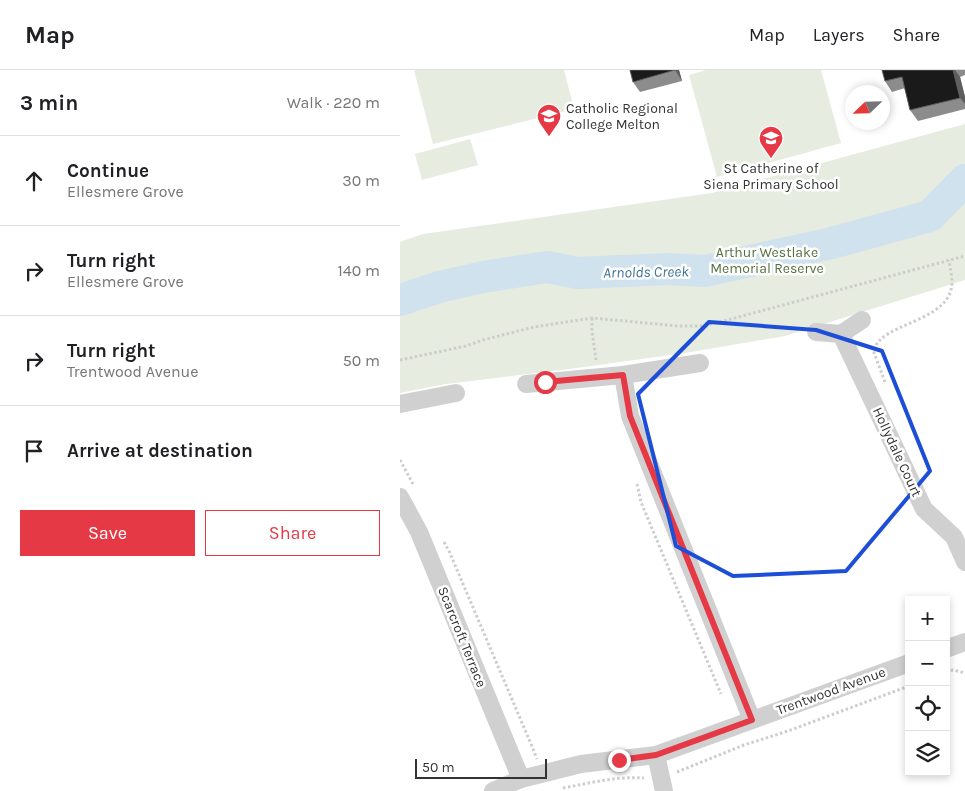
<!DOCTYPE html>
<html lang="en">
<head>
<meta charset="utf-8">
<style>
	body { margin:0; font-family:Karla,sans-serif; background:#f6f6f6; color:#202124 }
	.controls { position:absolute; right:15px; bottom:15px; display:grid; overflow:hidden; border-radius:0px; box-shadow:0 2px 8px #0003 }
	.controls button { width:45px; height:45px; display:grid; place-items:center; padding:0; border:0; border-bottom:1px solid #e0e0e0; background:#fff; color:#202124; font:25px sans-serif }
	.compass { position:absolute; left:445px; top:15px; width:45px; height:45px; border-radius:50%; background:#fff; box-shadow:0 2px 8px #0003; rotate:247deg }
	.scale { position:absolute; left:15px; bottom:12px; width:132px; box-sizing:border-box; padding-left:5px; border:2px solid #333; border-top:0; font-size:14px; line-height:18px; white-space:nowrap; color:#333; -webkit-text-stroke:4px #fff; paint-order:stroke }
	.stop { position:absolute; width:15px; height:15px; margin:-11px; border:4px solid #e63946; border-radius:50%; background:#fff }
	.stop.end { background:#e63946; border-color:#fff; box-shadow:0 1px 5px #0008 }
	.list { margin:0; padding:0; list-style:none }
	h2 { display:flex; justify-content:space-between; align-items:center; height:65px; margin:0; padding:0 20px; font-size:21px }
	h2 small { font-size:16px; font-weight:400; color:#757577 }
	.list li { display:grid; grid-template-columns:32px 1fr auto; gap:15px; align-items:center; box-sizing:border-box; height:90px; padding:0 20px; border-top:1px solid #e0e0e0 }
	.list b { display:block; font-size:19px; white-space:nowrap }
	.list p { margin:0; font-size:16px; white-space:nowrap; color:#757577 }
	.list em { font-size:16px; font-style:normal; color:#757577 }
	.actions { display:flex; gap:10px; padding:15px 20px }
	.actions a { flex:1; padding:11px 0; border:1px solid #e63946; border-radius:0px; text-align:center; font-size:18px; color:#e63946 }
	.actions .main { background:#e63946; color:#fff }
	.icon { flex:none; width:28px; height:28px; fill:none; stroke:currentColor; stroke-width:2; stroke-linecap:round; stroke-linejoin:round }
	.map { position:relative; flex:none; width:565px; height:721px; overflow:hidden }
	header { display:flex; align-items:center; gap:30px; box-sizing:border-box; height:70px; padding:0 25px; background:#fff; border-bottom:1px solid #e0e0e0 }
	header strong { font-size:24px }
	nav { display:flex; gap:28px; margin-inline-start:auto; font-size:18px }
	main { display:flex }
	aside { flex:1; background:#fff }
	.map>svg:first-child { display:block }
	.green { fill:#e6ecdf }
	.lines { fill:none; stroke-linecap:round; stroke-linejoin:round }
	.river { stroke:#cfe2ee; stroke-width:32 }
	.path { stroke:#cdcdcd; stroke-width:3; stroke-dasharray:2.5 2.5; stroke-linecap:butt }
	.minor { stroke:#d0d0d0; stroke-width:18 }
	.wall { fill:#8c8c8c }
	.shaded-wall { fill:#5f5f5f }
	.building { fill:#1a1a1a; stroke:#5f5f5f }
	.route { stroke:#e63946; stroke-width:6 }
	.marked { fill:none; stroke:#1d4ed8; stroke-width:4; stroke-linejoin:round }
	.labels { text-anchor:middle; dominant-baseline:central; stroke-width:5; stroke-linejoin:round; paint-order:stroke }
	.poi-label { font-size:14px; fill:#333; stroke:#fff; text-anchor:start }
	.park-label { font-size:14px; fill:#56703f; stroke:#fff }
	.street-label { font-size:14px; fill:#333; stroke:#fff }
	.water-label { font-size:15px; font-style:italic; fill:#3f7597; stroke:#fff }
</style>
</head>
<body>
<header>
<strong>Map</strong>
<nav><a>Map</a><a>Layers</a><a>Share</a></nav>
</header>
<main>
<aside>
<h2>3 min<small>Walk · 220 m</small></h2>
<ul class="list">
<li><svg class="icon" aria-label="ahead" viewBox="0 0 24 24"><path d="M12 20V5M6 11l6-6 6 6"/></svg><div><b>Continue</b><p>Ellesmere Grove</p></div><em>30 m</em></li>
<li><svg class="icon" aria-label="right" viewBox="0 0 24 24"><path d="M7 20v-9h11M14 6l5 5-5 5"/></svg><div><b>Turn right</b><p>Ellesmere Grove</p></div><em>140 m</em></li>
<li><svg class="icon" aria-label="right" viewBox="0 0 24 24"><path d="M7 20v-9h11M14 6l5 5-5 5"/></svg><div><b>Turn right</b><p>Trentwood Avenue</p></div><em>50 m</em></li>
<li><svg class="icon" aria-label="arrive" viewBox="0 0 24 24"><path d="M6 21V4h12l-3 4 3 4H6"/></svg><div><b>Arrive at destination</b></div></li>
</ul>
<div class="actions"><a class="main">Save</a><a>Share</a></div>
</aside>
<div class="map">
<svg width="565" height="721" viewBox="0 0 565 721">
	<rect width="100%" height="100%" fill="#fff"/>
	<g class="green">
		<path d="M14,0H164L174,39L33,74Z"/>
		<path d="M306,0H421L441,73L317,107L289,5Z"/>
		<path d="M565,54V210L385,266L285,283L177,298L46,314L0,323V172L23,164L312,123Z"/>
		<path d="M70,69L78,95L22,110L15,84Z"/>
	</g>
	<g class="lines">
		<path class="river" d="M0,230L39,217L83,207L147,197L178,203L268,199L305,201L432,173L530,146L565,110"/>
		<g class="path">
			<path d="M192,248V261L196,290"/>
			<path d="M0,290L66,276L83,270L134,257L192,248L278,256H301L320,252L565,186"/>
			<path d="M485,312L473,280C475,277 477,273 480,270C498,252 551,247 552,213C552,206 550,198 549,190"/>
			<path d="M0,390L13,414"/>
			<path d="M237,414L241,432L321,624"/>
			<path d="M44,472L49,481L131,674L137,689"/>
			<path d="M546,602L553,600L565,603"/>
			<path d="M277,702L344,675L388,661L509,616"/>
			<path d="M163,718C190,713 217,706 244,708"/>
		</g>
		<g class="minor">
			<path d="M416,262L441,264L462,250"/>
			<path d="M441,264L524,439L554,467L565,492"/>
			<path d="M223,305L230,346L352,650"/>
			<path d="M126,314L223,305L300,293"/>
			<path d="M0,334L56,323"/>
			<path d="M0,427L19,462L121,709"/>
			<path d="M546,579L565,572"/>
			<path d="M256,685L264,721"/>
			<path d="M93,721L121,709L181,694L256,685L509,593"/>
		</g>
	</g>
	<g class="wall">
		<path d="M230,0H279L282,11L240,22L233,12Z"/>
		<path d="M482,0H565V5L560,7L565,27V39L518,51L510,40L505,18L492,22L485,11Z"/>
	</g>
	<g class="shaded-wall">
		<path d="M275,0H279L282,11Z"/>
		<path d="M553,0H555L560,7L565,27V34L560,28Z"/>
	</g>
	<g class="building">
		<path d="M230,0H275L233,12Z"/>
		<path d="M482,0H553L560,28L510,40L502,7L485,11Z"/>
	</g>
	<g class="lines">
		<path class="route" d="M145,312L223,305L230,346L352,650L256,685L219,690"/>
	</g>
	<path class="marked" d="M309,252L416,260L482,281L530,401L446,501L333,506L276,476L238,324Z"/>
	<defs>
		<symbol id="school-pin" viewBox="-11 -11 22 30"><path d="M0 17L-7.5 6A9.5 9.5 0 1 1 7.5 6Z" fill="#e63946" stroke="#fff"/><path d="M0-5L7-2L0 1L-7-2ZM-4 1L0 2.5L4 1V4Q0 6-4 4Z" fill="#fff"/></symbol>
	</defs>
	<g fill-rule="evenodd">
		<use href="#school-pin" x="135" y="32" width="28" height="38"/>
		<use href="#school-pin" x="357" y="54" width="28" height="38"/>
	</g>
	<g class="labels">
		<g class="poi-label">
			<text x="166" y="38">Catholic Regional<tspan x="166" dy="16">College Melton</tspan></text>
			<text x="371" y="98" text-anchor="middle">St Catherine of<tspan x="371" dy="16">Siena Primary School</tspan></text>
		</g>
		<g class="park-label">
			<text x="367" y="182">Arthur Westlake<tspan x="367" dy="16">Memorial Reserve</tspan></text>
		</g>
		<g class="street-label">
			<text transform="translate(497 382) rotate(65)">Hollydale Court</text>
			<text transform="translate(62 567) rotate(68)">Scarcroft Terrace</text>
			<text transform="translate(431 621) rotate(-20)">Trentwood Avenue</text>
		</g>
		<g class="water-label">
			<text transform="translate(246 202) rotate(-1)">Arnolds Creek</text>
		</g>
	</g>
</svg>
<div class="controls">
<button>+</button>
<button>−</button>
<button><svg class="icon" aria-label="locate" viewBox="0 0 24 24"><circle cx="12" cy="12" r="6"/><path d="M12 2v4M12 18v4M2 12h4M18 12h4"/></svg></button>
<button><svg class="icon" aria-label="layers" viewBox="0 0 24 24"><path d="M12 4l9 5-9 5-9-5zM3 14l9 5 9-5"/></svg></button>
</div>
<svg class="compass" viewBox="-18 -18 36 36"><path d="M0-13l5 13h-10z" fill="#e53935"/><path d="M0 13l5-13h-10z" fill="#757577"/></svg>
<div class="scale">50 m</div>
<div class="stop" style="left:145px;top:312px"></div>
<div class="stop end" style="left:219px;top:690px"></div>
</div>
</main>
</body>
</html>
